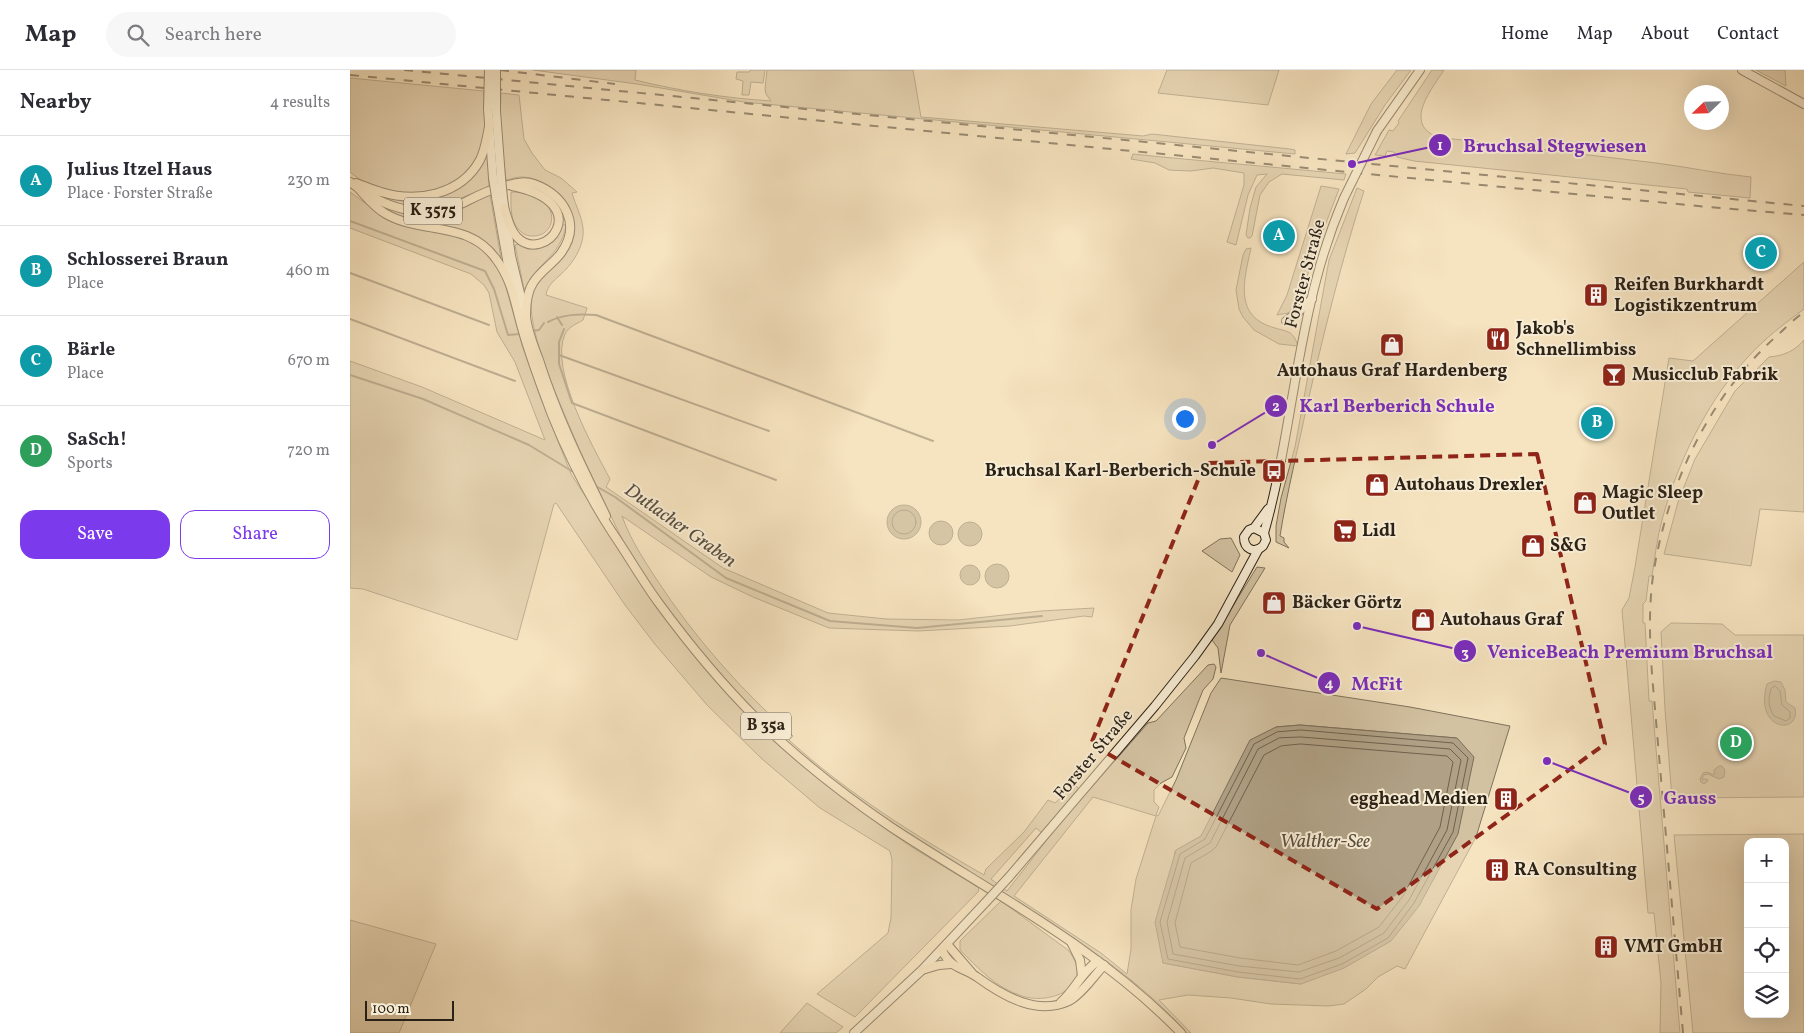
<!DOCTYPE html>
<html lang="en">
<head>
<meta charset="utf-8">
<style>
	body { margin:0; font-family:Vollkorn,serif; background:#f7f7f7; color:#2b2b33 }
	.controls { position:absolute; right:15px; bottom:15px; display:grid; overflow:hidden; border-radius:10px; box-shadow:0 5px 20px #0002 }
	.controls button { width:45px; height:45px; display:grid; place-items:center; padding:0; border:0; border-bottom:1px solid #e1e1e2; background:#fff; color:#2b2b33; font:25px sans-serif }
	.compass { position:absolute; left:1334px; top:15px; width:45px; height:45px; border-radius:50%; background:#fff; box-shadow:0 5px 20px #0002; rotate:247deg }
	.scale { position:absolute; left:15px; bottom:12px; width:89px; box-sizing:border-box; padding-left:5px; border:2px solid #2b2217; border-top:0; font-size:14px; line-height:18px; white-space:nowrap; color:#2b2217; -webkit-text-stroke:4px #f8edd5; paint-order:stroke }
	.you { position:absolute; left:834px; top:348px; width:18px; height:18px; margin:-12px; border:4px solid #fff; border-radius:50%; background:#1a73e8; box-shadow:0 0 0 8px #1a73e833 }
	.badge { display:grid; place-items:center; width:32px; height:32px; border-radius:50%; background:#7c3aed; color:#fff; font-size:16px; font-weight:700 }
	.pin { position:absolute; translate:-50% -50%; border:2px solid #fff; box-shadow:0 1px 5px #0006 }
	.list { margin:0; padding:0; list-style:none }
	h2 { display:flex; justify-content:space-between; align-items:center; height:65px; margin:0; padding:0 20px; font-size:21px }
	h2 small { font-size:16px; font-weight:400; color:#7c7c81 }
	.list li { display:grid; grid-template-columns:32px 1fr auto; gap:15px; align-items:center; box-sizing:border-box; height:90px; padding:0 20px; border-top:1px solid #e1e1e2 }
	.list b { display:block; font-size:19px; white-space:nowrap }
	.list p { margin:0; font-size:16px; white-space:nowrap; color:#7c7c81 }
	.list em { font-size:16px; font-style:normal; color:#7c7c81 }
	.actions { display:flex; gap:10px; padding:15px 20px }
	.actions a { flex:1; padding:11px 0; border:1px solid #7c3aed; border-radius:15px; text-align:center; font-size:18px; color:#7c3aed }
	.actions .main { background:#7c3aed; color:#fff }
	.icon { flex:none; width:28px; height:28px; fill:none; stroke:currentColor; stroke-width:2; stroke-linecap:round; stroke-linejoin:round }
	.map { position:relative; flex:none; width:1454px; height:963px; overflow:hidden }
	header { display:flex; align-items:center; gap:30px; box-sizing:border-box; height:70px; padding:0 25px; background:#fff; border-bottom:1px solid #e1e1e2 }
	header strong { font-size:24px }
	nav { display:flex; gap:28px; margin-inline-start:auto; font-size:18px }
	.search { width:350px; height:45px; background:#f7f7f7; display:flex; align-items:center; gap:12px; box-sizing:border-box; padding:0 18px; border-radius:28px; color:#7c7c81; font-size:19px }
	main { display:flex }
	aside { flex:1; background:#fff }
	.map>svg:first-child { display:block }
	.green { fill:#d3c2a2; stroke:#7f725c; fill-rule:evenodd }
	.water { fill:#b0a186; stroke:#7b6e5a }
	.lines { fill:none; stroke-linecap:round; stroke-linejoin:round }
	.shore { stroke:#6e624e; stroke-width:1 }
	.stream { stroke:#7b6e5a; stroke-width:2 }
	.secondary-casing { stroke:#2b2217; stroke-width:10 }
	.primary-casing { stroke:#2b2217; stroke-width:10 }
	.secondary { stroke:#f8edd5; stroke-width:8 }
	.primary { stroke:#f5e3bf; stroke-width:8 }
	.rail { stroke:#2b2217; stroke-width:2; stroke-dasharray:9 9; stroke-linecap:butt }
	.secondary-bridge-casing { stroke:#2b2217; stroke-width:10; stroke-linecap:butt }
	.secondary-bridge { stroke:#f8edd5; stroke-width:8 }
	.marked { fill:none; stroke:#8f2418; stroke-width:4; stroke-dasharray:10 6; stroke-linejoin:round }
	.labels { text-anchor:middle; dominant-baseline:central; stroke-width:4; stroke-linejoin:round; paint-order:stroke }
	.shield { fill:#f8edd5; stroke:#685f50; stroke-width:1 }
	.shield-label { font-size:16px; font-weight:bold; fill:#2b2217 }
	.street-label { font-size:18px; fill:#2b2217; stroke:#f8edd5 }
	.poi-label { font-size:18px; font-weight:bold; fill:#2b2217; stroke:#f8edd5; text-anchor:start }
	.water-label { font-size:19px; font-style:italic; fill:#5a4e3e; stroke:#f8edd5 }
	.leader { fill:none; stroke:#7b2cbf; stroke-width:2 }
	.callout-dot { fill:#7b2cbf; stroke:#f8edd5; stroke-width:2 }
	.mark-label { font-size:15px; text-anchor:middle; font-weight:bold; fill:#fff }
	.callout-label { font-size:19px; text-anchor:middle; font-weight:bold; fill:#7b2cbf; stroke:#f8edd5; stroke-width:4; stroke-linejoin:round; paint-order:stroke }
</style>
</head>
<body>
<header>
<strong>Map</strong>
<div class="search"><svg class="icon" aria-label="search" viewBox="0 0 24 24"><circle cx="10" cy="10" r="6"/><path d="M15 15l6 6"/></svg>Search here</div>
<nav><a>Home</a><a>Map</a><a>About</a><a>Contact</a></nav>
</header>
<main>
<aside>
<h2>Nearby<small>4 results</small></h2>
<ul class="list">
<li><span class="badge" style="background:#0f9aa8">A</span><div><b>Julius Itzel Haus</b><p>Place · Forster Straße</p></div><em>230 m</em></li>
<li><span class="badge" style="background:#0f9aa8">B</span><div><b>Schlosserei Braun</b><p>Place</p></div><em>460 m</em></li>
<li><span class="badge" style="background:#0f9aa8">C</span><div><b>Bärle</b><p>Place</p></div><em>670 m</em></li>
<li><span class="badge" style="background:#2e9e5b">D</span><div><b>SaSch!</b><p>Sports</p></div><em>720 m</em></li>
</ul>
<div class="actions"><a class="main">Save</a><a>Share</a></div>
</aside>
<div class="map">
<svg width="1454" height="963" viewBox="0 0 1454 963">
	<rect width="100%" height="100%" fill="#f5e3bf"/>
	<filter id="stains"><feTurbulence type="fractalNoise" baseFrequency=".004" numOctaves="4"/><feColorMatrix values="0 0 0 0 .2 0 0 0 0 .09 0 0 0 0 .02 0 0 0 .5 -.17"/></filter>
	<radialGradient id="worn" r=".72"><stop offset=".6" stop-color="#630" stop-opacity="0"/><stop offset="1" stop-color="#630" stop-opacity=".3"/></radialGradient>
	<g class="green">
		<path d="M183,0H286L285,10C330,21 375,28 421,31L416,24L415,19L417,0H563L571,47L793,66L802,64L940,79L945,80V84L394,32L287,14Z"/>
		<path d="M401,0H415L413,13L401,12L399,25H392L393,11L386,9L387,2H399Z"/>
		<path d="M817,0H929L918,35L808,23Z"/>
		<path d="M1047,0H1061L1035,35L1005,83L996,84L1021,34Z"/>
		<path d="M1082,0H1094C1082,19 1053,53 1087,67L1306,93C1338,97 1369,104 1401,107L1400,128L1338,122L1337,119L1064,91L1047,87L1044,82L1037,81L1035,86L1025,85L1039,60L1043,61L1049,53L1048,51Z"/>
		<path d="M1406,0H1435L1436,16Z"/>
		<path d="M0,8L134,21C134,43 139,70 127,89C101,133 36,133 0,102Z"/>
		<path d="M151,23L169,25L174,69L182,83L195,100L211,108L227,122L222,123C225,134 232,147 233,158C235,176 222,195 209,206C203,211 197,217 196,225L237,238L233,250C227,254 219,256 215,264C199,299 243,377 260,409L256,417L373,498L478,543L536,549L608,550L691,541L744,538L742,547L734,546L660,556L568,561L479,558L403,527L361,507L272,446C280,469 294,490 307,510C345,568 391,620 443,666L439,670C498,724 566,766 634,805L636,799L674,762L698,730L705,733L725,715L729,719L692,763L686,758L641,809L657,821L707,757L798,653L806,651L858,595L864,594L866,597L863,609L853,620L834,668L836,678L822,707L811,713L804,720V732L809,737L806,745L808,746L826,710L861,623L871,608L1060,637L1160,656L1126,767L1055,899L1047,896L1028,907L1016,919L994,934L979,936L921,934L881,928L838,925L809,930L841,963H837C808,930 774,903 738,878C710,859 682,841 653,823C607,795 560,767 515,735C425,671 340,582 282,488C271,468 262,448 252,427C242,406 231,384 222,362C209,331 172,251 183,220C188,207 211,183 221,171C219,159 219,146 215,136C211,119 187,107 171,107C166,107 161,109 156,110L150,56ZM950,655L1106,668L951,914L888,907L813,893L825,781L851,766L926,657ZM743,727L806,746L786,809L781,840V879L777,904L751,883L664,826Z"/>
		<path d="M138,84L139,116C99,135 66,147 24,124C34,126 44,129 55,130C90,134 121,115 138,84Z"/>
		<path d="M783,84L812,87L996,104L994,110L932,104L919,112L910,125L902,166L900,168H898L896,165L900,138L906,117L917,104L907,105L898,125L886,175L877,172L894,115V103L863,98L841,101L819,100L805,93L781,89Z"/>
		<path d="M971,116L989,119L971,166L947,235L938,243L927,245L937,225Z"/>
		<path d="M1007,118L1014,121C991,192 974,263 957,335C948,379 937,422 930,466L934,468V472L939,478L926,472V456L931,428L945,377L979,190Z"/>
		<path d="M0,122L33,146L111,166L132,178L145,193L154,210L172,275L190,326L221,404L305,534L344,585L374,620L407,654L483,720L560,776L629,818L628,822L505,947L467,924L538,863L541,848L542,790L540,781L470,738L412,689L357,635L304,573L275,535L206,433L204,434L167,570L13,519L0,518V291L72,317L195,370L165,292L147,262L139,223L134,215L121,204L0,158Z"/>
		<path d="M161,122C172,122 188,125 196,134C208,147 200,167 182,166C175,166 170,162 166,156C160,147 161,133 161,122Z"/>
		<path d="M140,125L151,188H150C140,176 128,165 113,160C85,151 52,156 29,135C73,154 98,143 140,125Z"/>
		<path d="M213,154L216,156C210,187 186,193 176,218L174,219L165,175L168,174C191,184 204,176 213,154Z"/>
		<path d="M901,178C894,210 883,247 925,258C939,262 943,261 948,276L929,274L904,260L893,247L889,239L886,220L893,185L896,179Z"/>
		<path d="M1454,192V239C1441,249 1427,259 1415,270C1365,315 1329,386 1312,450C1307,468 1305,487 1302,506H1299L1296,531L1293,534V553H1295L1299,631H1302L1330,963H1310L1311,913L1304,843H1298L1272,540L1279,528L1285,497L1319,288L1343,291Z"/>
		<path d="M1454,270V442L1410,439L1401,496L1314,484L1328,432L1345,389L1385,321L1419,287C1433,286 1445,281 1454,270Z"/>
		<path d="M881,468L890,485L882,502L852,481L870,469Z"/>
		<path d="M907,497L915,498L880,555L871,603L868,578L862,570Z"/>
		<path d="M1321,553L1372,554L1385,565H1454V727L1322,728L1315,639L1311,562Z"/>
		<path d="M1454,764V963H1343L1324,765ZM1398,772H1435V944H1398Z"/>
		<path d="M651,831L718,880C746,914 704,936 672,926C646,918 628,898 610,880V871Z"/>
		<path d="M0,850L86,874L49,963H0Z"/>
		<path d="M457,933L493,957L486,963H430Z"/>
	</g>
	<g class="water">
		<circle cx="554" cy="452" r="17"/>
		<circle cx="591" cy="463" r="12"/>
		<circle cx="620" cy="464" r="12"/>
		<circle cx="647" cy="506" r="12"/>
		<circle cx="620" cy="505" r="10"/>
		<path d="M1424,611L1431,612L1435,620L1436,632L1445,638C1451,666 1403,661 1417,614Z"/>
		<path d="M950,655L1107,668L1124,687L1108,764L1069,836L1041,871L994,898L951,914L888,907L813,893L805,852L826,780L851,766L900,670L926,657Z"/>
		<path d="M1369,696H1372L1375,700L1374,707L1369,709L1358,704L1354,705L1352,709H1357L1358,711L1354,714L1351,712L1350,709L1353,703L1357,702L1364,705V700Z"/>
	</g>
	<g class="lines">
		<g class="shore">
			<circle cx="554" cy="452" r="12"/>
			<path d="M1425,616L1430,621L1432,635L1440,642V648L1436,651L1424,646C1418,637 1418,629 1421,619Z"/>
			<path d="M951,660L1103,673L1118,688L1103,762L1064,833L1038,868L992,894L950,909L888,902L818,889L810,852L830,784L855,769L904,674L927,662Z"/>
			<path d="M951,667L1100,679L1111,690L1097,760L1059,830L1034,863L989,888L949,902L889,896L823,884L817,852L835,788L860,773L908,679L929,668Z"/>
			<path d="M951,674L1097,686L1103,692L1090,757L1053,826L1029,857L986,881L948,895L890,888L830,877L825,853L841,793L860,782L866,777L914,685L931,676Z"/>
		</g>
		<g class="stream">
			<path d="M0,151L135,201L144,219L158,265L170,264"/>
			<path d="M0,203L139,255"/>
			<path d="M207,247L212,255"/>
			<path d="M0,249L165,311"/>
			<path d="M198,252C213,244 229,244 246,245L583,371"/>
			<path d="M214,259L209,272V294L222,333L426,410"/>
			<path d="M182,261L189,260L194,253"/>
			<path d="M209,285L419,361"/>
			<path d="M0,305L73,329L179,375L225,403"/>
			<path d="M244,415L265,427L376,508L480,551L567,558L692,546"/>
		</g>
		<defs>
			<g id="secondary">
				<path d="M1392,0L1454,34"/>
				<path d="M138,39L143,108"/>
				<path d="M146,41L151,108"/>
				<path d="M1027,61L1070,0"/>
				<path d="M146,127L161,212"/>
				<path d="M153,128L161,186L175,244"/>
				<path d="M936,251L947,243L962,229"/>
				<path d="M904,458L914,463L916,470L913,476C904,484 894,479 894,467L899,460L904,458L918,439"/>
				<path d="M914,463C938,379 944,291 967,207C974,180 983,154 994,128"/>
				<path d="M659,807L805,636L845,586L868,554L908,480"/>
				<path d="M504,963L572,900L635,833"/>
			</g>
			<g id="primary">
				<path d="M0,112C35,139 70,150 113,133C125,127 138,120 151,117C162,114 173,110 184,114C214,125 232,154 211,183C203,194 190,201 183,213C177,222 176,236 176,246C177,260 184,277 189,290C206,344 231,395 256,446"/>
				<path d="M6,113C15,116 23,120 31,122C67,133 111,125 130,90C136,78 137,65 140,52"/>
				<path d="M9,119C17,128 25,138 36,144C73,165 118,150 146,189C162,210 165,233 172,258C180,287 191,316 202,345C219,387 239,427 264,465C279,487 292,510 308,532C338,573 371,613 407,649C448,689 494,725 541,757C640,822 748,877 831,963"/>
				<path d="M154,138C158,148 159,159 167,167C194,196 248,133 162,116"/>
				<path d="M597,874L622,903"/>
				<path d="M722,874L730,890L732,906"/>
				<path d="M592,880C600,898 612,897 627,907C653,926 687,946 719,931C731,925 745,905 754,895"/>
				<path d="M572,900L589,895L601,894"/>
				<path d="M711,932C725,920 732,901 748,891"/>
			</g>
		</defs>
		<use href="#secondary" class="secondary-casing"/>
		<use href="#primary" class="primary-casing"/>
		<use href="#secondary" class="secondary"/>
		<use href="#primary" class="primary"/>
		<g class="rail">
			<path d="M54,0L1454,136"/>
			<path d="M150,0L265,14"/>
			<path d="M0,5L1358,137L1454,145"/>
			<path d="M1333,963L1303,616C1300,580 1298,543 1303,506C1317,414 1360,324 1431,262C1438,255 1446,248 1454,242"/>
		</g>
		<defs>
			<g id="secondary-bridge">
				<path d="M146,0V41"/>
				<path d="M138,39L139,0"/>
				<path d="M143,108L146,127"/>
				<path d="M151,108L153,128"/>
				<path d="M994,128L1027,61"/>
				<path d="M635,833L659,807"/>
			</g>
		</defs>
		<use href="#secondary-bridge" class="secondary-bridge-casing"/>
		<use href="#secondary-bridge" class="secondary-bridge"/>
	</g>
	<path d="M0 0H1454V963H0ZM1187,384L1255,674L1027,839L741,674L855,393Z" fill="#f5e3bf" fill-opacity=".55" fill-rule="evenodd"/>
	<path class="marked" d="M1187,384L1255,674L1027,839L741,674L855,393Z"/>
	<defs>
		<symbol id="building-square" viewBox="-11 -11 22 22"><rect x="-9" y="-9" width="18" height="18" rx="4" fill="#8f2418" stroke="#f8edd5"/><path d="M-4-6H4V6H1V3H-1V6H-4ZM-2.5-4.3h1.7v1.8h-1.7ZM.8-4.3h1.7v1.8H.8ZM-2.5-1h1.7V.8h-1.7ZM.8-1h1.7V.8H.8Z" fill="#fff"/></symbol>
		<symbol id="restaurant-square" viewBox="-11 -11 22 22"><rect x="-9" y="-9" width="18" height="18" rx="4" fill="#8f2418" stroke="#f8edd5"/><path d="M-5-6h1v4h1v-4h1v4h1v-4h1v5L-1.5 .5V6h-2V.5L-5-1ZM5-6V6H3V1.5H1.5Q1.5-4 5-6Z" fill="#fff"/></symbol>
		<symbol id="shop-square" viewBox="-11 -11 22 22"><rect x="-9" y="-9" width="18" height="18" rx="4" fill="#8f2418" stroke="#f8edd5"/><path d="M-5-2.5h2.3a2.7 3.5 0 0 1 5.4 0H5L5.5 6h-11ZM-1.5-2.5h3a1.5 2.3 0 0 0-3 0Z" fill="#fff"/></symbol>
		<symbol id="bar-square" viewBox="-11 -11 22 22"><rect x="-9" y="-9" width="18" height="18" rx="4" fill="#8f2418" stroke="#f8edd5"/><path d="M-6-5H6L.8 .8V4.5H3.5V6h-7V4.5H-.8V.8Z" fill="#fff"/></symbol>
		<symbol id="bus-square" viewBox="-11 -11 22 22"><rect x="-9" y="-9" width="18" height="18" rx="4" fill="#8f2418" stroke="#f8edd5"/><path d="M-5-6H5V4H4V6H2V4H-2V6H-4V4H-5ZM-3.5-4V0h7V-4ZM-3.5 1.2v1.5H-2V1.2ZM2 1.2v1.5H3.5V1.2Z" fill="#fff"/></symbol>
		<symbol id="supermarket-square" viewBox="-11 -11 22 22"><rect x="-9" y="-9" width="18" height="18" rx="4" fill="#8f2418" stroke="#f8edd5"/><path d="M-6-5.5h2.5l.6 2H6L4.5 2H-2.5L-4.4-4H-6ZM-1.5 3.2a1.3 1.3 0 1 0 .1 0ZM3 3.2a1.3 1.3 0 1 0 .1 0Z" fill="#fff"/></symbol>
	</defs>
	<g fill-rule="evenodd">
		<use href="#building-square" x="1232" y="211" width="28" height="28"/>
		<use href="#restaurant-square" x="1134" y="255" width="28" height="28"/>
		<use href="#shop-square" x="1028" y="261" width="28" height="28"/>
		<use href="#bar-square" x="1250" y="291" width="28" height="28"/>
		<use href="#bus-square" x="910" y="387" width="28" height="28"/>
		<use href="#shop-square" x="1013" y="401" width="28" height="28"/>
		<use href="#shop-square" x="1221" y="419" width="28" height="28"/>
		<use href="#supermarket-square" x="981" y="447" width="28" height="28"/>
		<use href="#shop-square" x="1169" y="462" width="28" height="28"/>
		<use href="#shop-square" x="910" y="519" width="28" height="28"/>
		<use href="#shop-square" x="1059" y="536" width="28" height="28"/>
		<use href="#building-square" x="1142" y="715" width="28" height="28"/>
		<use href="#building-square" x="1133" y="786" width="28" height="28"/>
		<use href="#building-square" x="1242" y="863" width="28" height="28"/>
	</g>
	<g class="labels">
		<g class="shield">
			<rect x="54" y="127.5" width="58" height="27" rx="4"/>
			<rect x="391" y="642.5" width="50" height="27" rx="4"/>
		</g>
		<g class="shield-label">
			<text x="83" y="141">K 3575</text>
			<text x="416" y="656">B 35a</text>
		</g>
		<g class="street-label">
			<text transform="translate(956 204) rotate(-75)">Forster Straße</text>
			<text transform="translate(744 685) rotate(-50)">Forster Straße</text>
		</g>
		<g class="poi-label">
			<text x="1264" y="215">Reifen Burkhardt<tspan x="1264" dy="21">Logistikzentrum</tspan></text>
			<text x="1166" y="259">Jakob's<tspan x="1166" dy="21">Schnellimbiss</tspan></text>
			<text x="1042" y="301" text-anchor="middle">Autohaus Graf Hardenberg</text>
			<text x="1282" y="305">Musicclub Fabrik</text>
			<text x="906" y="401" text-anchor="end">Bruchsal Karl-Berberich-Schule</text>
			<text x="1044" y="415">Autohaus Drexler</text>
			<text x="1252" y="423">Magic Sleep<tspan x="1252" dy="21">Outlet</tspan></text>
			<text x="1012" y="461">Lidl</text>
			<text x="1200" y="476">S&amp;G</text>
			<text x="942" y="533">Bäcker Görtz</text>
			<text x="1090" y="550">Autohaus Graf</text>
			<text x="1138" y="729" text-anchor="end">egghead Medien</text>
			<text x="1164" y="800">RA Consulting</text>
			<text x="1274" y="877">VMT GmbH</text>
		</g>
		<g class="water-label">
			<text transform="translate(330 456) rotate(35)">Dutlacher Graben</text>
			<text x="975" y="772">Walther-See</text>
		</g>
	</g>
	<path class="leader" d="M1002 94L1090 75M862 375L926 336M1007 556L1115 581M911 583L979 613M1197 691L1291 727"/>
	<g class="callout-dot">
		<circle cx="1002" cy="94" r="5"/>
		<circle cx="862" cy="375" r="5"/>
		<circle cx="1007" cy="556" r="5"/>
		<circle cx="911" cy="583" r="5"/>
		<circle cx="1197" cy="691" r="5"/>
		<circle cx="1090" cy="75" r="12"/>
		<circle cx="926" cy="336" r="12"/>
		<circle cx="1115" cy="581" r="12"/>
		<circle cx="979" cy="613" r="12"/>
		<circle cx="1291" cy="727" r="12"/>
	</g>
	<g class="mark-label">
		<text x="1090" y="80">1</text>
		<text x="926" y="341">2</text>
		<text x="1115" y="587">3</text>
		<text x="979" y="618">4</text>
		<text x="1291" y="732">5</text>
	</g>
	<g class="callout-label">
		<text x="1205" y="82">Bruchsal Stegwiesen</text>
		<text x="1047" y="342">Karl Berberich Schule</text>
		<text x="1280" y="588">VeniceBeach Premium Bruchsal</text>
		<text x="1027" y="620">McFit</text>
		<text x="1340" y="734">Gauss</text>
	</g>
	<rect width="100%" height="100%" filter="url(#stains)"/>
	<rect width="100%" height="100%" fill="url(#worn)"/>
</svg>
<div class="controls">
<button>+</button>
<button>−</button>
<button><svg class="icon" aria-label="locate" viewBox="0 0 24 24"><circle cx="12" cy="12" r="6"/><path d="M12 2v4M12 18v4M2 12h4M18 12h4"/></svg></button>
<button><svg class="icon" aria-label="layers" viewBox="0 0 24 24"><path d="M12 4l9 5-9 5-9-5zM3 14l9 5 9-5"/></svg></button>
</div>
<svg class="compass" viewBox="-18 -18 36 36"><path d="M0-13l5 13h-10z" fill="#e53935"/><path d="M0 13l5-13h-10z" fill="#7c7c81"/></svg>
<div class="scale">100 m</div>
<div class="you"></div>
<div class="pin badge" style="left:929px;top:166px;background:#0f9aa8">A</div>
<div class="pin badge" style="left:1247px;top:353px;background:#0f9aa8">B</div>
<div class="pin badge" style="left:1411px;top:183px;background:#0f9aa8">C</div>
<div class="pin badge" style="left:1386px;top:673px;background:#2e9e5b">D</div>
</div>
</main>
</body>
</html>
